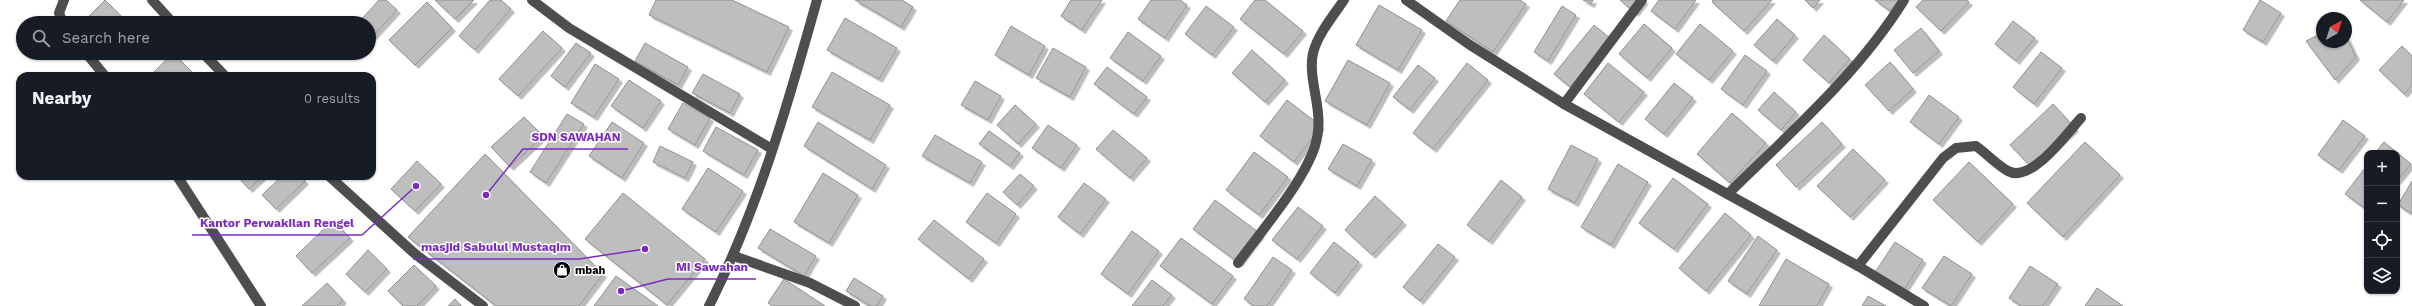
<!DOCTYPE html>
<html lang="en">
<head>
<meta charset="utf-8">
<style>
	body { margin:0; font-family:"Work Sans",sans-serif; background:#20242c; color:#f1f3f6 }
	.controls { position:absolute; right:12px; bottom:12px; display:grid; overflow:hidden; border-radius:8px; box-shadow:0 1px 3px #0004 }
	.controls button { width:36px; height:36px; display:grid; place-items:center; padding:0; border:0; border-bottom:1px solid #363941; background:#171b24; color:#f1f3f6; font:20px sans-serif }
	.compass { position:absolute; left:2316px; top:12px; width:36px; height:36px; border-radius:50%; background:#171b24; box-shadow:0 1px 3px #0004; rotate:39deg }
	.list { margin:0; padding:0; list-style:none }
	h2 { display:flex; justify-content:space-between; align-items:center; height:52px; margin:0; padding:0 16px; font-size:17px }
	h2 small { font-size:13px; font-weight:400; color:#9ea1a6 }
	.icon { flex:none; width:22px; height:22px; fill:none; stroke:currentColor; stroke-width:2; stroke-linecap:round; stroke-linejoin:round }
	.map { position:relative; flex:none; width:2412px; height:306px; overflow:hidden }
	.search { position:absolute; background:#171b24; box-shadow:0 1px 3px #0004; left:16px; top:16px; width:360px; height:44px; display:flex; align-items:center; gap:10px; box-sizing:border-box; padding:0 14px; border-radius:22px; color:#9ea1a6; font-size:15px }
	.panel { position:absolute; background:#171b24; box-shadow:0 1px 3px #0004; left:16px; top:72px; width:360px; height:108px; border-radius:12px }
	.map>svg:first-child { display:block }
	.building { fill:#bebebe; stroke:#929292; filter:url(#shadow) }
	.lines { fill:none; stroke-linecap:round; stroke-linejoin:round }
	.minor { stroke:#4e4e4e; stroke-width:10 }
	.labels { text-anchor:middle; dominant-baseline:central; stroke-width:3; stroke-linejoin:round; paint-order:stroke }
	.poi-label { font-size:11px; font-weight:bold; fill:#000; stroke:#fff; text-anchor:start }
	.leader { fill:none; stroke:#7b2cbf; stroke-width:1.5 }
	.callout-dot { fill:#7b2cbf; stroke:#fff; stroke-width:1.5 }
	.callout-label { font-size:12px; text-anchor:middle; font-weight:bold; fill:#7b2cbf; stroke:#fff; stroke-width:3; stroke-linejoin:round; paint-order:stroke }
</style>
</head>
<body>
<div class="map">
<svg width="2412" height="306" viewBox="0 0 2412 306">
	<defs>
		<filter id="shadow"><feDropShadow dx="3.5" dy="3.5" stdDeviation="0" flood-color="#0004"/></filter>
	</defs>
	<rect width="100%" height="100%" fill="#fff"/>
	<g class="building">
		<path d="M105,0L128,23L83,22Z"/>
		<path d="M379,0H386L397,10L373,36L369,33V23H358Z"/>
		<path d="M435,0H474L455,19Z"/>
		<path d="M490,0H501L511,9L475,50L459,36Z"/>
		<path d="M656,0H732L789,27L767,72L649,15Z"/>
		<path d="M855,0H902L913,7L901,27Z"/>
		<path d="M1071,0H1102L1082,30L1061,16Z"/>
		<path d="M1151,0H1180L1187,5L1165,38L1138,19Z"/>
		<path d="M1255,0H1265L1303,31L1284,54L1240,19Z"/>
		<path d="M1460,0H1520L1526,4L1493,52L1446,21Z"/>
		<path d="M1583,0H1593L1591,4Z"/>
		<path d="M1620,0H1645L1635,13Z"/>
		<path d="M1659,0H1696L1675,29L1651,11Z"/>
		<path d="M1713,0H1772L1744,31L1712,2Z"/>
		<path d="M1805,0H1820L1813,8Z"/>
		<path d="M1875,0H1899L1890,11Z"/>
		<path d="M1923,0H1967L1969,2L1941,31L1916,7Z"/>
		<path d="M2260,0L2281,13L2263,42L2243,30Z"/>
		<path d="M2360,0H2404L2387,22Z"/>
		<path d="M427,2L452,28L415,65L389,40Z"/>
		<path d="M1379,5L1422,30L1398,70L1356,45Z"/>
		<path d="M1206,6L1234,27L1212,55L1185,34Z"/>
		<path d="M1562,6L1576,15L1548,61L1534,52Z"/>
		<path d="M845,18L897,48L879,79L827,50Z"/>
		<path d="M1777,19L1795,35L1773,61L1754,45Z"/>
		<path d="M2013,21L2035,38L2016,61L1995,44Z"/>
		<path d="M1644,24L1672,48L1647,78L1619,54Z"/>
		<path d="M1700,24L1733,51L1709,80L1676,54Z"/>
		<path d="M1594,25L1610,38L1570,87L1554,74Z"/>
		<path d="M1011,26L1045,46L1029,75L995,55Z"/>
		<path d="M1921,28L1939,51L1913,73L1894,50Z"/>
		<path d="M543,31L562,48L518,96L499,79Z"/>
		<path d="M1128,32L1161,56L1143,81L1110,58Z"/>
		<path d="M2322,33V42H2346V36L2356,57L2335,80L2306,41Z"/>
		<path d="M1824,35L1850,59L1829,83L1803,60Z"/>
		<path d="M576,43L591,53L565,87L551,76Z"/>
		<path d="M645,43L688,67L678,85L635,61Z"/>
		<path d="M2402,46L2412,56V85L2404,94L2379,70Z"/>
		<path d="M1053,48L1086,67L1070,97L1036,78Z"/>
		<path d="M1252,50L1285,80L1265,102L1232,73Z"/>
		<path d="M2041,52L2062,68L2034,104L2013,87Z"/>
		<path d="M173,53L196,76L151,75Z"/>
		<path d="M1745,55L1767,71L1743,105L1721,89Z"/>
		<path d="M1348,60L1390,83L1367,125L1325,101Z"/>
		<path d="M1890,62L1913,89L1889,111L1865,85Z"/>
		<path d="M1467,63L1488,80L1433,149L1413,133Z"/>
		<path d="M1608,63L1644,92L1619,122L1584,94Z"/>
		<path d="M595,64L619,79L594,117L571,103Z"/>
		<path d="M1418,65L1435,78L1410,110L1393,97Z"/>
		<path d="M1107,67L1147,97L1134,114L1094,84Z"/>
		<path d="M832,72L890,105L870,140L812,107Z"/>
		<path d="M703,74L740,94L730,113L692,93Z"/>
		<path d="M629,80L661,101L643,128L611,106Z"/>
		<path d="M975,81L1001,96L988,120L961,105Z"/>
		<path d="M1674,83L1693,98L1664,134L1645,119Z"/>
		<path d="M1774,92L1796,112L1781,130L1758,110Z"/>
		<path d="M1929,95L1959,117L1939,144L1910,122Z"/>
		<path d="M1287,100L1321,126L1294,162L1260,136Z"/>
		<path d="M683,103L710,118L695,145L668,129Z"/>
		<path d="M2053,104L2075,128L2032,168L2010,145Z"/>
		<path d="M1015,105L1036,124L1018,144L997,125Z"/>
		<path d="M1732,113L1766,143L1730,183L1697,154Z"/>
		<path d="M567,114L584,124L546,183L530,172Z"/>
		<path d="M524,117L543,136L510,167L491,147Z"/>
		<path d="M2343,120L2365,136L2339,170L2318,155Z"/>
		<path d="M612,122L644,143L622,178L589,156Z"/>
		<path d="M818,122L886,165L872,189L804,146Z"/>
		<path d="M1822,122L1842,144L1796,187L1776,165Z"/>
		<path d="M1048,125L1077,145L1061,168L1032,148Z"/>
		<path d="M716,127L758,150L744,175L703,151Z"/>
		<path d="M1113,130L1147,158L1130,178L1096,149Z"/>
		<path d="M989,131L1020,153L1010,166L979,144Z"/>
		<path d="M935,135L982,162L970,183L922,156Z"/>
		<path d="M2085,142L2120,175L2063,237L2027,203Z"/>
		<path d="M2384,142L2411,164L2397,181V153H2375Z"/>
		<path d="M1343,144L1372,160L1357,186L1328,169Z"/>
		<path d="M1571,145L1598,159L1575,203L1548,189Z"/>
		<path d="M660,146L693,162L685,178L653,162Z"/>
		<path d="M1853,149L1885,180L1850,217L1817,186Z"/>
		<path d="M1254,152L1288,177L1259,215L1226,190Z"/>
		<path d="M485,154L603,274L579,306H496L408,237Z"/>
		<path d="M417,161L441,184L415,211L391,189Z"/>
		<path d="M1969,162L2013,204L1978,242L1933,200Z"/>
		<path d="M1618,164L1648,182L1611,245L1581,227Z"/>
		<path d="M708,168L743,191L716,232L682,209Z"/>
		<path d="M2365,168L2367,169V210L2345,194Z"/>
		<path d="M823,173L858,195L829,243L794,222Z"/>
		<path d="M1020,174L1034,186L1017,205L1003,192Z"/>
		<path d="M237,176H263L249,189Z"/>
		<path d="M282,176H300L305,181L276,209L262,195Z"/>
		<path d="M1673,178L1708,204L1674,249L1639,223Z"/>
		<path d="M1501,180L1522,197L1489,241L1467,225Z"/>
		<path d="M2412,181V214L2398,205Z"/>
		<path d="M1084,183L1106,199L1080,234L1058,217Z"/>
		<path d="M623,193L705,259L667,305L585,239Z"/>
		<path d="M987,193L1016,214L996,243L966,222Z"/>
		<path d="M1375,196L1403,222L1372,255L1345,230Z"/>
		<path d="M1215,200L1261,234L1239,263L1193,229Z"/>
		<path d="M1298,207L1323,226L1297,259L1272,240Z"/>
		<path d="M1725,213L1751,235L1706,291L1679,268Z"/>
		<path d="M333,220L350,238L312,273L296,256Z"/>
		<path d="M934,220L984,259L969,279L918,239Z"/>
		<path d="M770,229L816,256L804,276L758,248Z"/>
		<path d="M1132,231L1159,251L1128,294L1101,274Z"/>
		<path d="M1758,236L1777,250L1747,294L1728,281Z"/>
		<path d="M1181,238L1233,276L1212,304L1160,266Z"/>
		<path d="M1334,242L1359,262L1335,293L1310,273Z"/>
		<path d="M1895,242L1923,260L1902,293L1874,274Z"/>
		<path d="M1438,244L1455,257L1420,301L1403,287Z"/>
		<path d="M368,250L387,269L365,292L346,274Z"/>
		<path d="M1944,256L1972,274L1951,306L1922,288Z"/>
		<path d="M1273,257L1292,270L1267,306H1254L1244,299Z"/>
		<path d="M1786,259L1829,284L1817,306H1759Z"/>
		<path d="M414,265L436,286L417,306H403L388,291Z"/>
		<path d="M2030,266L2058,284L2043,306H2021L2009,298Z"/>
		<path d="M616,276L658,306H594Z"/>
		<path d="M854,278L883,296L877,306H870L846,291Z"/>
		<path d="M784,279L825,306H772L768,303Z"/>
		<path d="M1152,280L1172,295L1163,306H1132Z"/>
		<path d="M327,283L343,300L337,306H302Z"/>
		<path d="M2097,288L2123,306H2085Z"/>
		<path d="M1868,296L1886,306H1862Z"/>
		<path d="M455,299L461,306H448Z"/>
	</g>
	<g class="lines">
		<g class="minor">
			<path d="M152,0L173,23"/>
			<path d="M532,0L569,28L772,149"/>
			<path d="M1406,0L1470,45L1564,104L1858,266L1924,306"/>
			<path d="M63,23L59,13L64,0"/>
			<path d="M86,53L105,76"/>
			<path d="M203,53L225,76"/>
			<path d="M1564,104L1642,0"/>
			<path d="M177,176L261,306"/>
			<path d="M329,176L414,253L483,306"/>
			<path d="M1728,194C1790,133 1858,74 1904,0"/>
			<path d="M734,256L810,283L855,306"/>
			<path d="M1238,263C1262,230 1303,183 1315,146C1326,111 1307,83 1313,53C1318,34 1333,16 1344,0"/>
			<path d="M1858,266L1943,158L1956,148L1976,146C1987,154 1997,165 2008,171C2031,184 2067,133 2081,118"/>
			<path d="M709,306C758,209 788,104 817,0"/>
		</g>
	</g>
	<defs>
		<symbol id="shop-disc" viewBox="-11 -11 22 22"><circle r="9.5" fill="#000" stroke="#fff"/><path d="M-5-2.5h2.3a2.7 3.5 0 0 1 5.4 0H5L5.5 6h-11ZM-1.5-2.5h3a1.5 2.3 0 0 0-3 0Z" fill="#fff"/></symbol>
	</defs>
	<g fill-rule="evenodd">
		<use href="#shop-disc" x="552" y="260" width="20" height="20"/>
	</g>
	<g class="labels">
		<g class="poi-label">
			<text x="575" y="270">mbah</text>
		</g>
	</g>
	<path class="leader" d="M486 195L523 149H628M416 186L362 235H192M645 249L579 259H413M621 291L668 279H756"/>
	<g class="callout-dot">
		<circle cx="486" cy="195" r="4"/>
		<circle cx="416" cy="186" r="4"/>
		<circle cx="645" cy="249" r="4"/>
		<circle cx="621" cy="291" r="4"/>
	</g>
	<g class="callout-label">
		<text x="576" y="141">SDN SAWAHAN</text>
		<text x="277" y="227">Kantor Perwakilan Rengel</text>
		<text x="496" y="251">masjid Sabulul Mustaqim</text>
		<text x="712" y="271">MI Sawahan</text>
	</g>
</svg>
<div class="controls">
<button>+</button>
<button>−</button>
<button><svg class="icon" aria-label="locate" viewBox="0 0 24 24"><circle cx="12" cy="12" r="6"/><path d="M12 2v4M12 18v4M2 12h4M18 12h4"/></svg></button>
<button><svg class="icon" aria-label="layers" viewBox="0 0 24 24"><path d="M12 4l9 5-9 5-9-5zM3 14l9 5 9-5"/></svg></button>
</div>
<svg class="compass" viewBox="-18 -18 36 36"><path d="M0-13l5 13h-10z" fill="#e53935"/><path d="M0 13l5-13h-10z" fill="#9ea1a6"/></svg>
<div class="search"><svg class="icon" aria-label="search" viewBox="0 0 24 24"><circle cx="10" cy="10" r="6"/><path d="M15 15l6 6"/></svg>Search here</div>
<section class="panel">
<h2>Nearby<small>0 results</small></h2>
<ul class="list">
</ul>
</section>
</div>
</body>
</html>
